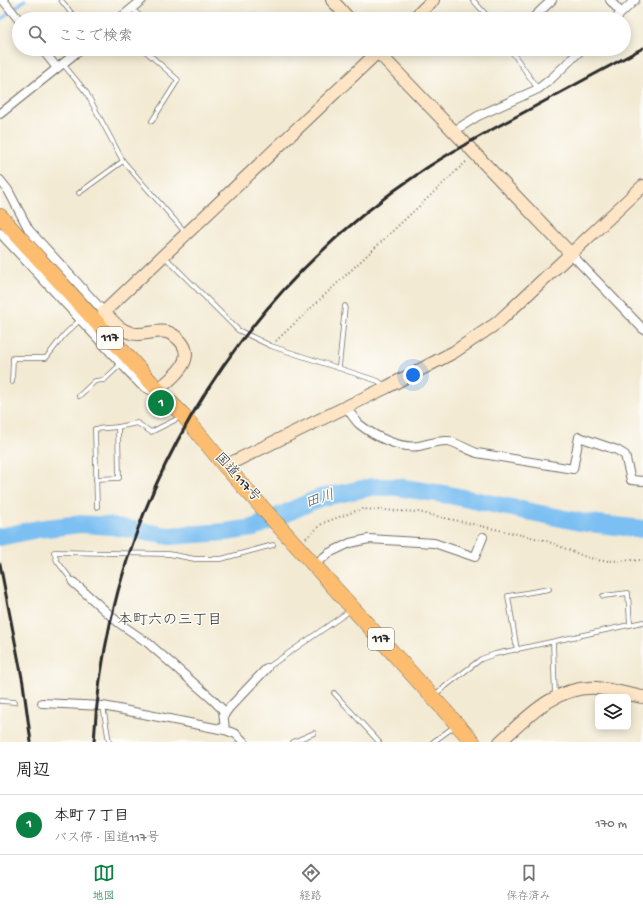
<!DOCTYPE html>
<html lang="ja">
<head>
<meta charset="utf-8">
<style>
	body { margin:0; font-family:"Gochi Hand","Klee One",sans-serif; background:#f6f6f6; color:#222 }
	.controls { position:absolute; right:12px; bottom:12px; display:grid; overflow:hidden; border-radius:6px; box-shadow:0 2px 10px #0003 }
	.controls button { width:36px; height:36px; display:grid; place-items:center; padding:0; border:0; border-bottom:1px solid #e0e0e0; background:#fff; color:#222; font:20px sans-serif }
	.you { position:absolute; left:413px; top:375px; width:14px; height:14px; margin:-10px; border:3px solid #fff; border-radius:50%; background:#1a73e8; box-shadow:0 0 0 6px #1a73e833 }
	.badge { display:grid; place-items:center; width:26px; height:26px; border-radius:50%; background:#0b8043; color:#fff; font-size:13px; font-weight:700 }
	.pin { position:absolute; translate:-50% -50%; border:2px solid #fff; box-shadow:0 1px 4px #0006 }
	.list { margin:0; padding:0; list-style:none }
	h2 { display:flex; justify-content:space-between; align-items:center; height:52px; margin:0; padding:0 16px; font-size:17px }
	h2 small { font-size:13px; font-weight:400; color:#767676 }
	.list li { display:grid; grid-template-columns:26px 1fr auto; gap:12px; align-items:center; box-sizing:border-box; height:60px; padding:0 16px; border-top:1px solid #e0e0e0 }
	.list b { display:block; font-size:15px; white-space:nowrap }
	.list p { margin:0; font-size:13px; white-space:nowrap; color:#767676 }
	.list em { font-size:13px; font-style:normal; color:#767676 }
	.icon { flex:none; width:22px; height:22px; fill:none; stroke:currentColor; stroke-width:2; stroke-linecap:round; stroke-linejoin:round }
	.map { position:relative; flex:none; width:643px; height:742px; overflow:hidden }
	.search { position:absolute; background:#fff; box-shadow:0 2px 10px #0003; left:12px; right:12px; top:12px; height:44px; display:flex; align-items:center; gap:10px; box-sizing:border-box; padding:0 14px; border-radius:22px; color:#767676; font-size:15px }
	.sheet { height:112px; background:#fff }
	nav { display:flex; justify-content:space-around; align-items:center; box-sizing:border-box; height:56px; border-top:1px solid #e0e0e0; background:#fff; font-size:11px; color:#767676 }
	nav a { display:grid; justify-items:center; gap:2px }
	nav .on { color:#0b8043 }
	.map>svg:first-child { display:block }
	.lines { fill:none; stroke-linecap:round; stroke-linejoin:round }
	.stream { stroke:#7bbff2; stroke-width:3 }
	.river { stroke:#7bbff2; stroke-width:18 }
	.lane-casing { stroke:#716e66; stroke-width:5.5 }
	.street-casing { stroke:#716e66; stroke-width:10 }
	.secondary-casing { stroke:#716e66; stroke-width:14 }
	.highway-casing { stroke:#716e66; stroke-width:16 }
	.path { stroke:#716e66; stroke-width:2; stroke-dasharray:1 3; stroke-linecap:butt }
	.lane { stroke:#fff; stroke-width:4 }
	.street { stroke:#fff; stroke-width:8 }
	.secondary { stroke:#fee5c5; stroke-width:12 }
	.highway { stroke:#fcbd6f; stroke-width:15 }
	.rail { stroke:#2b2b2b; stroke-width:3 }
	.labels { text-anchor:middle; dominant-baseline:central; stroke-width:3; stroke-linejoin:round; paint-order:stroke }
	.shield { fill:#fdfcf7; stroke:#6a6a68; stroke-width:1 }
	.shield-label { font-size:13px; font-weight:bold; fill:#2b2b2b }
	.street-label { font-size:14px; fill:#2b2b2b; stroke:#fdfcf7 }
	.water-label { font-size:15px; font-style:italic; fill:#475f71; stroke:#fdfcf7 }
	.neighbourhood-label { font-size:15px; fill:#2b2b2b; stroke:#fdfcf7 }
</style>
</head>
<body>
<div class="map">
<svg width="643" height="742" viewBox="0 0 643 742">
	<rect width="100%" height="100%" fill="#fdfcf7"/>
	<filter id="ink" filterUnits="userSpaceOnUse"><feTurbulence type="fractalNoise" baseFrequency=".025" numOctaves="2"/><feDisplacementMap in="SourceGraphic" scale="8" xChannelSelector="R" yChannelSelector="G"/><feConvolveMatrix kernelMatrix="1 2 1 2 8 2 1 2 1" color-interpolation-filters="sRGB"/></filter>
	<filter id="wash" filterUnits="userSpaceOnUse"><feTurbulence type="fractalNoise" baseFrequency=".012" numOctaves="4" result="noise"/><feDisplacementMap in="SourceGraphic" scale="16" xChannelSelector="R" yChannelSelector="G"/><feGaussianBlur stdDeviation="0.9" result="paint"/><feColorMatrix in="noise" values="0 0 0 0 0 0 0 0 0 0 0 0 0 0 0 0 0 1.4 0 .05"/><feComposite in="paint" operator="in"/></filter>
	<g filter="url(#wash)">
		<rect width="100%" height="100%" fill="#f3ead3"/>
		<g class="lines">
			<path class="stream" d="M0,20L25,0"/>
			<path class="river" d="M0,537L38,529L80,524L111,526L169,536L226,532L253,528L319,498L372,487H397L449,495L580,522L643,529"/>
		</g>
	</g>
	<g filter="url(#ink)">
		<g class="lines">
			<defs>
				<g id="lane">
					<path d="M61,0L76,19"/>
					<path d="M473,0L490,19"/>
					<path d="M132,9L144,19"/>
					<path d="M143,49L178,80L152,121"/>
					<path d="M510,49L538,89"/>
					<path d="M63,64L86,92L123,161L185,232"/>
					<path d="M79,193L123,161"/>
					<path d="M165,257L238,330L271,346L378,381L385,386"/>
					<path d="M339,367L345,306"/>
					<path d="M12,382L13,358H46L64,335L80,320"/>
					<path d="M79,396L95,381L104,380L121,364"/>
					<path d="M96,479L119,478L118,427"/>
					<path d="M97,507L95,429L118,427L137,423L151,432L181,417"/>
					<path d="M73,582L57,561L54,552L169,554L195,559H221L273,545"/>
					<path d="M603,596L628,593L630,625"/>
					<path d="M553,642L555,696"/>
					<path d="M517,650L508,596L549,589"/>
					<path d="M267,668L351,610"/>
					<path d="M334,693L379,742"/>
					<path d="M434,695L481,659L495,654L643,622"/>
					<path d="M0,701L15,702"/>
					<path d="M103,706L109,742"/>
					<path d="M293,742L314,733"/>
					<path d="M433,742L455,726"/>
				</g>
				<g id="street">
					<path d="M3,0L19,20"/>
					<path d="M610,0L621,13"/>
					<path d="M535,16L552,0"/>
					<path d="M119,19L142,0"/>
					<path d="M615,19L635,0"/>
					<path d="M42,49L57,68"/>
					<path d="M0,114L81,49"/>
					<path d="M454,131L478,116L538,89L552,78L582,49"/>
					<path d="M0,180L8,190L29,230L104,312"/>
					<path d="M0,233L141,385L150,390H155"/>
					<path d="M571,254L643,329"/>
					<path d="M346,407C350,412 354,419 359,424C374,436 399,449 419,446C429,444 438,440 449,441C457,443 468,450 477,453L573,469L579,437L617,450L625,455L631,480L643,481"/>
					<path d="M314,565L329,553L350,543L369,539L434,543L475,557L483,537"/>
					<path d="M73,582L119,623L148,643L212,699L223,710L225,730"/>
					<path d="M42,703L103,706L225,730L236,734L244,742"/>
					<path d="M224,715L229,708L267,668"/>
				</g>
				<g id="secondary">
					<path d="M332,0L349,19"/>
					<path d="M413,19L433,0"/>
					<path d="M375,49L571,254"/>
					<path d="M158,390C169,380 196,362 182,343C179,339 173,334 167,332C156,329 142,337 131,333C119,330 112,320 104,312L381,49"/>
					<path d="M225,466L387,387L454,352L497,323L643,186"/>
					<path d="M500,742C527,717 557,685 597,688C612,690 628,694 643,697"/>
				</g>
				<path id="highway" d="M0,216L158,390L184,416L225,466L473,742"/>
			</defs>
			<use href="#lane" class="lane-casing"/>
			<use href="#street" class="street-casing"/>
			<use href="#secondary" class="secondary-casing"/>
			<use href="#highway" class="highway-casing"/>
			<g class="path">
				<path d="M276,341L468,160"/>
				<path d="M306,538L323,523L361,509L418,512L544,540L586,557L602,561L643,560"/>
			</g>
			<use href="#lane" class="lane"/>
			<use href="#street" class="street"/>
			<use href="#secondary" class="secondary"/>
			<use href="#highway" class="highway"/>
			<g class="rail">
				<path d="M0,564L23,683L31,742"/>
				<path d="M94,742C107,507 230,299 425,169C455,149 487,132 519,115C560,93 602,70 643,48"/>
			</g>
		</g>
	</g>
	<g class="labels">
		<g class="shield">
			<rect x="97" y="327" width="26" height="22" rx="3"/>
			<rect x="368" y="628" width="26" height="22" rx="3"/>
		</g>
		<g class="shield-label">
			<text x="110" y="338">117</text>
			<text x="381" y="639">117</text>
		</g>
		<g class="street-label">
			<text transform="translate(237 478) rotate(48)">国道117号</text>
		</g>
		<g class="water-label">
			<text transform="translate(320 500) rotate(-18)">田川</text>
		</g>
		<g class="neighbourhood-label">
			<text x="170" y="621">本町六の三丁目</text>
		</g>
	</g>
</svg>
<div class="controls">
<button><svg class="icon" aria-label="layers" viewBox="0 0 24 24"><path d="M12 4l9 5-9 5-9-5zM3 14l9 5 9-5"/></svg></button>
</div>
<div class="you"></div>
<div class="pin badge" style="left:161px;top:403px">1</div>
<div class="search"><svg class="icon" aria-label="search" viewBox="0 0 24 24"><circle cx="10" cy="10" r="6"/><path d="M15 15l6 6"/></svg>ここで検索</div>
</div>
<section class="sheet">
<h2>周辺<small></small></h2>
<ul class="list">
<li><span class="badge">1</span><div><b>本町７丁目</b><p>バス停 · 国道117号</p></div><em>170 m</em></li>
</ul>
</section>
<nav>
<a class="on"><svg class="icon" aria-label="map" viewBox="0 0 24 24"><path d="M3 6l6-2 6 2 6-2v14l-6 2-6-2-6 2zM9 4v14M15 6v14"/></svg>地図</a>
<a><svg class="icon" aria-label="directions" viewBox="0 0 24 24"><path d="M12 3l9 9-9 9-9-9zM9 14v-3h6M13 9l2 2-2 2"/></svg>経路</a>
<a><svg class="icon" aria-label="saved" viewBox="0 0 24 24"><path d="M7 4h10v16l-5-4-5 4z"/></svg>保存済み</a>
</nav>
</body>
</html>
